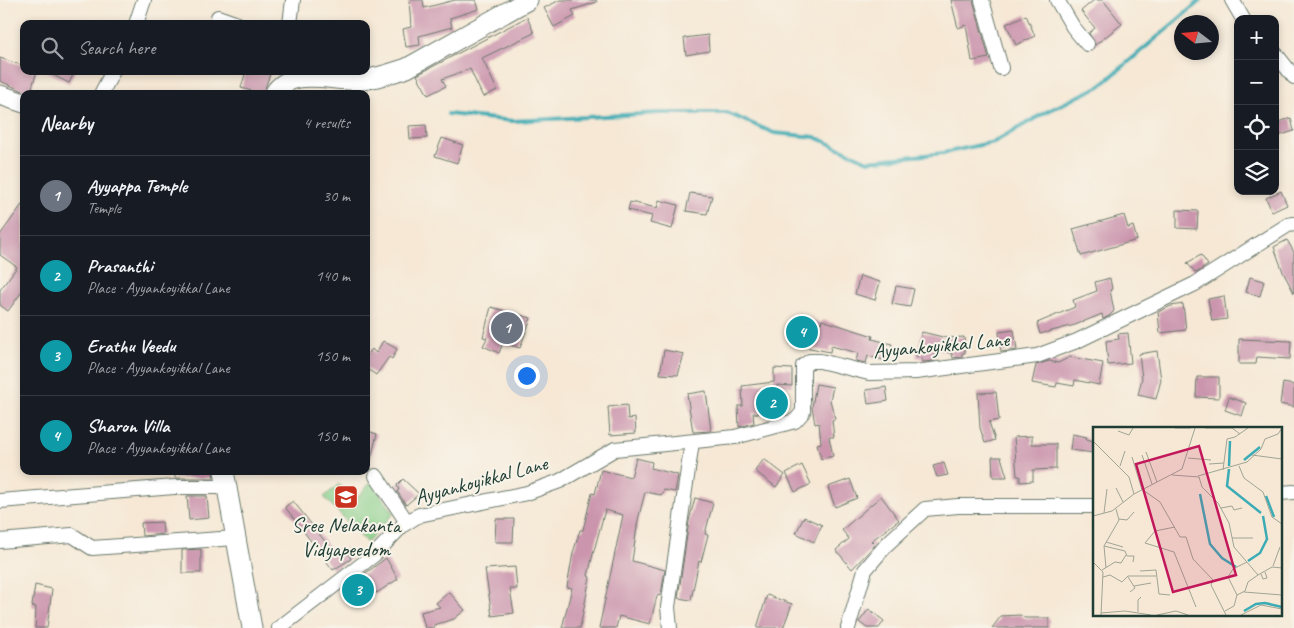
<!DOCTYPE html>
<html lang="en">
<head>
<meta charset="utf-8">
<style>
	body { margin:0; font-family:Caveat,sans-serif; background:#20242c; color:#f1f3f6 }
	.controls { position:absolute; right:15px; top:15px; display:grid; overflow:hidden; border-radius:10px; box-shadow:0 2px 8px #0003 }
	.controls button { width:45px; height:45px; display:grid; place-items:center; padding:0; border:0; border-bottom:1px solid #363941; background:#171b24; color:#f1f3f6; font:25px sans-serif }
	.compass { position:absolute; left:1174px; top:15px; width:45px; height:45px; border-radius:50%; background:#171b24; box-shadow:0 2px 8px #0003; rotate:286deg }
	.you { position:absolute; left:526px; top:375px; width:18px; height:18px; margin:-12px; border:4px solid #fff; border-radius:50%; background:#1a73e8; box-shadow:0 0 0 8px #1a73e833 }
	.badge { display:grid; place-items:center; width:32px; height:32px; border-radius:50%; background:#7c3aed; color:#fff; font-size:16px; font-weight:700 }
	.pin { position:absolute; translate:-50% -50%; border:2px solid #fff; box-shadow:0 1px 5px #0006 }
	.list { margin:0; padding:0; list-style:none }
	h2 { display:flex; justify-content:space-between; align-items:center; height:65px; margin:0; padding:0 20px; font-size:21px }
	h2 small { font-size:16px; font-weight:400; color:#9ea1a6 }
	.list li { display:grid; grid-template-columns:32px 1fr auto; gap:15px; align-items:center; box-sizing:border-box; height:80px; padding:0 20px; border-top:1px solid #363941 }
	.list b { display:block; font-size:19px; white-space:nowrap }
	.list p { margin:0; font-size:16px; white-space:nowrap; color:#9ea1a6 }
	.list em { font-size:16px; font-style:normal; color:#9ea1a6 }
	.icon { flex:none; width:28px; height:28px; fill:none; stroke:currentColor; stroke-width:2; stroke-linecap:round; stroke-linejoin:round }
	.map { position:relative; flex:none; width:1294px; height:628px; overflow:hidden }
	.search { position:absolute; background:#171b24; box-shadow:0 2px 8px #0003; left:20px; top:20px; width:350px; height:55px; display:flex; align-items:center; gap:12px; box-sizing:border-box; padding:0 18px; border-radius:10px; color:#9ea1a6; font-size:19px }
	.panel { position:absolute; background:#171b24; box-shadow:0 2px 8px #0003; left:20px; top:90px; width:350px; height:385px; border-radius:10px }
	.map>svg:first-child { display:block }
	.green { fill:#87ce89; stroke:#53865e }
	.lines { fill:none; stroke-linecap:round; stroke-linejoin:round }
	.stream { stroke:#3bacb5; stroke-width:4 }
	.building { fill:#cb95ad }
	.minor-casing { stroke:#6a796c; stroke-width:16 }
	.secondary-casing { stroke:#6a796c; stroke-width:21 }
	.minor { stroke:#fff; stroke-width:14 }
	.secondary { stroke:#fff; stroke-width:19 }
	.labels { text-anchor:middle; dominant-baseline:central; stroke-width:4; stroke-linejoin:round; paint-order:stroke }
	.street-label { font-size:21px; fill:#1f3d34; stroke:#f7f3e8 }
	.poi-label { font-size:21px; fill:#1f3d34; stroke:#f7f3e8 }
	.inset-river { fill:none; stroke:#3bacb5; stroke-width:2.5 }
	.inset-road { fill:none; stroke:#a0a495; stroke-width:1 }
	.view { fill:#c2185b; fill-opacity:0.15; stroke:#c2185b; stroke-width:2.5 }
	.inset-edge { fill:none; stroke:#1f3d34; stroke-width:2.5 }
</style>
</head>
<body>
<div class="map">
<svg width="1294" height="628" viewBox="0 0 1294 628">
	<rect width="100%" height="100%" fill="#f7f3e8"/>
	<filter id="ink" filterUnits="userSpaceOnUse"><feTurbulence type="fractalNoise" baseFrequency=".02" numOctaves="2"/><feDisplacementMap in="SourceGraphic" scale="10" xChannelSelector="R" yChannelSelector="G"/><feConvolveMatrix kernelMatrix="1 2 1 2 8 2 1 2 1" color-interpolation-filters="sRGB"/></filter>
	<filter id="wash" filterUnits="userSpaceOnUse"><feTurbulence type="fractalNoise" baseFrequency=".0096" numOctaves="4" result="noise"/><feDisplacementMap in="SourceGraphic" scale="20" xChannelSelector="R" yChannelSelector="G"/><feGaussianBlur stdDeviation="1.12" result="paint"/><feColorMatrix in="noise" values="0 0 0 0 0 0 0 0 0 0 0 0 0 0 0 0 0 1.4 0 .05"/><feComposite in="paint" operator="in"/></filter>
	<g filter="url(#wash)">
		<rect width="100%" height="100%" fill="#f6e8d5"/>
		<path class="green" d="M371,482L394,513L367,543L324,497L339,484L355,500Z"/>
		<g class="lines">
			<path class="stream" d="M448,114L513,121L660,113H727L774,133L815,137L868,161L943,153L994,142L1046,112L1100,86L1201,0"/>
		</g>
		<g id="blocks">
			<g class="building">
				<path d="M409,0H423L424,8L455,0H476L479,9L450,18L452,27L419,36L420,45L406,47L403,29L411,27Z"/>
				<path d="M560,0H596L597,2L572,10L575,16L554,27L544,8Z"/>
				<path d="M951,0H973L989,58L972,61L966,25L958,28Z"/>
				<path d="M1094,0H1103L1122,24L1095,45L1089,33L1095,28L1081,11Z"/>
				<path d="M1026,15L1035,36L1016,45L1006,24Z"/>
				<path d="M527,17L534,33L482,58L497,90L483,97L470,69L442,79L446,86L428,95L417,75Z"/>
				<path d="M708,35L709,51L686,55L684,38Z"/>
				<path d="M0,58L24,66V71H37L30,94L0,81Z"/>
				<path d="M45,71H75L69,83Z"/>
				<path d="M246,71H271L263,94L241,88Z"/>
				<path d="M1291,118L1294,131L1278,136L1275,123Z"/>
				<path d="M426,125L427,138L410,139L409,126Z"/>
				<path d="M442,138L463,145L457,163L435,156Z"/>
				<path d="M1281,191L1287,205L1272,212L1266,198Z"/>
				<path d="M690,193L712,196L707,214L686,211Z"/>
				<path d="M659,200L678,205L672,229L650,223L652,216L628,210L630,202L657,208Z"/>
				<path d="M24,202V289L8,311L0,305V290L17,267L0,255V235Z"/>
				<path d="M1177,210L1198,211L1197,229L1177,228Z"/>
				<path d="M1124,215L1128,228L1133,226L1137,240L1081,256L1073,229Z"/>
				<path d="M1287,240L1294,252V293L1283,272L1274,247Z"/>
				<path d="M1201,255L1208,265L1196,273L1187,263Z"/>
				<path d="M860,276L880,282L875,300L855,294Z"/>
				<path d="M1250,277L1264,281L1260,296L1246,292Z"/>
				<path d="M1110,278L1112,289L1110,290L1114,311L1109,316L1103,319L1102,314L1075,325L1040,334L1037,323L1075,307L1073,300L1097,291L1095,282Z"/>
				<path d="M896,286L914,289L910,307L892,304Z"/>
				<path d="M1224,296L1227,319L1212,321L1208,299Z"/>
				<path d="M1183,304L1186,330L1160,333L1158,312L1171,306Z"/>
				<path d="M491,307L531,318L520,348L503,343L499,353L483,346L487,338L483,337Z"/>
				<path d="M798,316L821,323L822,320L835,324L873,336L872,339L892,344L888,361L868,356L866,363L856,361L858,353L831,346L830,352L790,344Z"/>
				<path d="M1014,330L1017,350L1001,352L999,332Z"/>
				<path d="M922,332L947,338L964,337L965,353H962V357L953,358L952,354L937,348L934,361L922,362V358L916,357Z"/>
				<path d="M1128,333L1131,363L1108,365L1106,341L1119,339L1118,334Z"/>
				<path d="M1239,339L1291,341L1290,359L1257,357L1256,364H1239Z"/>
				<path d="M383,341L397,349L392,359L389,357L376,375L366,368V357L372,349L376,353Z"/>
				<path d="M664,350L684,354L678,375L660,374Z"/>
				<path d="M1157,351L1161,380L1156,399L1138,395L1142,378L1139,354Z"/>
				<path d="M1070,357L1103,363L1099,385L1075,380L1074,386L1057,383L1056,387L1032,383L1036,365L1049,361L1058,363Z"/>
				<path d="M774,368L792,369V386L777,385L775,414L753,413L754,423L739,427L738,406H743L742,386L774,382Z"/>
				<path d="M1197,377H1219V398L1196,397Z"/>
				<path d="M1283,383L1294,385V407L1280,404Z"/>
				<path d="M816,384L833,387L830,400L835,419L832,420L834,437H829L833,456L821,459L817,444L821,443L819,423L815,424L812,407Z"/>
				<path d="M886,387L888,401L868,404L866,390Z"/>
				<path d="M706,391L711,431L693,432L687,394Z"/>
				<path d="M996,392L999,420L989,422L995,440L985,443L980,428L978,393Z"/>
				<path d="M1229,397L1246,403L1242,416L1225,410Z"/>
				<path d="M627,405L628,419L635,418L636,433L610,435L608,407Z"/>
				<path d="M368,431L377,434L370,463L366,462Z"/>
				<path d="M1072,434L1087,437L1086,439L1094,441V453L1070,450Z"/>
				<path d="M1032,436V444H1056V469L1033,470V481L1020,482V476H1017L1014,437Z"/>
				<path d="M992,457H1001L1007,477H993Z"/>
				<path d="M636,458L652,462L651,468L678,475L675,492L664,490L661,495L645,492L638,520L632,561L665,570L661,595L657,596L650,624L619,616L616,628H599L623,515L605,510L592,558L588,576L590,577L580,628H562L572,588L567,587L573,553L580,530H583L592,493L595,494L601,470L631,477Z"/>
				<path d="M764,459L785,475L776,487L755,471Z"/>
				<path d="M944,463L948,475L937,477L933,466Z"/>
				<path d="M802,465L811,484L795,492L786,473Z"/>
				<path d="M175,471H213L214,478H175Z"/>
				<path d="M403,479L419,494L406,505L397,491L399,490L397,485Z"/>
				<path d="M850,479L857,498L835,507L828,487Z"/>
				<path d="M187,496H207L209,518L189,520Z"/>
				<path d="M881,496L899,520L871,541L875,545L852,569L836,550L849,539L842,530Z"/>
				<path d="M695,498L713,503L705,534L708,535L701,562L699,561L691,600L678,598L689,521Z"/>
				<path d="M293,501L335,554L346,548L351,559L333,570L285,507Z"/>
				<path d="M804,517L822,525L814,542L796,533Z"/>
				<path d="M496,519H514L513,542H495Z"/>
				<path d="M162,522L163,534L142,536L141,523Z"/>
				<path d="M201,549V573H182V550Z"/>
				<path d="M386,558L398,579L378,592L354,600L347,587Z"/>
				<path d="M515,567L517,589H510L514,613L492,616L485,569Z"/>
				<path d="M35,585L52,589L47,628H35L36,607L32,606Z"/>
				<path d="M449,592L465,610L454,619L434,625V628H425L421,612L440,607L436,603Z"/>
				<path d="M767,595L792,604L783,628H757Z"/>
				<path d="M869,609L884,621L879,628H867L859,622Z"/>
				<path d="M1020,615L1025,618H1049V628H992L1001,616Z"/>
			</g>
		</g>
	</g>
	<g filter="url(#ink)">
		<use href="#blocks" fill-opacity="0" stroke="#6a796c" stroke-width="1"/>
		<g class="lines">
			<defs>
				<g id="minor">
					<path d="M982,0L1001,68"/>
					<path d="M1057,0L1073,27L1087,44"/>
					<path d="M1232,0L1243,19"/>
					<path d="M218,17L238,24"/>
					<path d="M136,24L144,0"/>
					<path d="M290,24L293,0"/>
					<path d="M1275,53L1294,77"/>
					<path d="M101,94L113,71"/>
					<path d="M376,476L407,522"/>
					<path d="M1280,493L1294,492"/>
					<path d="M0,501L174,487H226"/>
					<path d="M0,541L72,535L92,548L235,538"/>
					<path d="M279,628L374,555L403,525L419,515L527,493L560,481L615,449L735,437L795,421L803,412V366L810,361H820L869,373L916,372L1037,356L1077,341L1195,284L1288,225L1294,224"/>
					<path d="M670,628L668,607L692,442"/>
					<path d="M848,628L865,570L888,543L925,509L958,506H1094"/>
				</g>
				<g id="secondary">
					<path d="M274,94C291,65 335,83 362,80C377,78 392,73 407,68L528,0"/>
					<path d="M0,95L24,103"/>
					<path d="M224,471L252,628"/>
				</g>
			</defs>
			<use href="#minor" class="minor-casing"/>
			<use href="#secondary" class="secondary-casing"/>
			<use href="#minor" class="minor"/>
			<use href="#secondary" class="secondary"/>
		</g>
	</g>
	<defs>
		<symbol id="school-square" viewBox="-11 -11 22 22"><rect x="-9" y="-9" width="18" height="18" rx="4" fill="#c8321e" stroke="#f7f3e8"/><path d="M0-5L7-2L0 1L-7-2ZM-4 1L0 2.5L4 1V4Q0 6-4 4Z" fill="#fff"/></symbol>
	</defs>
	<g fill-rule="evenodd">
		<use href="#school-square" x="332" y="483" width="28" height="28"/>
	</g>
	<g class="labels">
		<g class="street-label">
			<text transform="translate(941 345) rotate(-5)">Ayyankoyikkal Lane</text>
			<text transform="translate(481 480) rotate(-15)">Ayyankoyikkal Lane</text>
		</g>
		<g class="poi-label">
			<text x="346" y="525">Sree Nelakanta<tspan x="346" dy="24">Vidyapeedom</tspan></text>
		</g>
	</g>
	<g transform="translate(1093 427)">
		<rect width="189" height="189" fill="#f6e8d5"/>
		<path class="inset-river" d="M151,33L167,20M136,39L137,14M136,42L134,59L168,86M107,67L117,117L129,131L143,140M173,69L181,90M155,134L167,126L174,112L170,89M151,184L163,177L172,176L189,180"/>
		<path class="inset-road" d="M82,1H98M112,1H139L147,7M25,4L36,8L40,1M0,14L36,50L41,67M53,25L64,55M49,28L59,57M159,28L189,32M39,30L49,63M95,31L118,33M116,37L131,36M27,39L32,24M146,39L151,51L170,65L179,90L189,97M130,43L134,12L142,10L155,1M79,48L106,50L109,60L125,76L136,96L141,120L165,148L179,140L189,141M105,49L154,35L168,22L172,12L185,7L189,1M23,61L30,75M50,63L67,75L87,110H93L100,132L120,153L118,158L133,188M128,81L139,79L141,83L149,81M11,86L14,62M0,89L19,84L41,67L89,42L102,1M26,92L34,93L41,85M82,100L62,104L52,116L81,125L103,180M139,111H160M13,115L30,120M11,119L32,124L34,129H41L40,135M0,135L10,145L8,188M180,139L187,120M13,141L11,119L26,93L23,82M9,143L22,135L28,136L33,128M47,144L63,143L66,167L77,168M168,147L170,152L174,151L172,145M10,150L17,148L29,155L35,149H63M35,150L42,161L37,165M41,159L58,156M151,165L189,168M144,168L135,150L140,142L154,135M132,184L141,179L144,168L152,164L155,155L165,148M45,185V173L48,170M8,186L32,184L58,188M64,188L83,184L95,188M148,188L168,178L189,182"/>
		<path class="view" d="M106,19L143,148L80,165L43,37Z"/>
		<rect width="189" height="189" class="inset-edge"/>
	</g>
</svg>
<div class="controls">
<button>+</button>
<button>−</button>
<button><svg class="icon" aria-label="locate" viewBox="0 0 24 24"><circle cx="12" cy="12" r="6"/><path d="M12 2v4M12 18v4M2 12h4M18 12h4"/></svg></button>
<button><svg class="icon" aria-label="layers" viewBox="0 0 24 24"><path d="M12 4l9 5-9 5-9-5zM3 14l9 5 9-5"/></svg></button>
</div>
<svg class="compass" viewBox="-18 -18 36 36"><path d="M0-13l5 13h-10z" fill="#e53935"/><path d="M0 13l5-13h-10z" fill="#9ea1a6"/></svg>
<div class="you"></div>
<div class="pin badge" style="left:507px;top:328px;background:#6b7280">1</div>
<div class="pin badge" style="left:772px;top:403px;background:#0f9aa8">2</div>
<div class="pin badge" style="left:358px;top:590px;background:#0f9aa8">3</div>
<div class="pin badge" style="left:802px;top:332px;background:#0f9aa8">4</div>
<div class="search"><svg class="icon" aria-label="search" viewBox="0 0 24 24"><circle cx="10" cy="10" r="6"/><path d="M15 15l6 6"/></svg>Search here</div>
<section class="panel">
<h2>Nearby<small>4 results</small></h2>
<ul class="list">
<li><span class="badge" style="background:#6b7280">1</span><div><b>Ayyappa Temple</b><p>Temple</p></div><em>30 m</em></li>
<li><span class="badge" style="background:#0f9aa8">2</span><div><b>Prasanthi</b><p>Place · Ayyankoyikkal Lane</p></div><em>140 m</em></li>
<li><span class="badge" style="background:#0f9aa8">3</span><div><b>Erathu Veedu</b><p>Place · Ayyankoyikkal Lane</p></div><em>150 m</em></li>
<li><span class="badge" style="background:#0f9aa8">4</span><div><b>Sharon Villa</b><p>Place · Ayyankoyikkal Lane</p></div><em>150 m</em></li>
</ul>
</section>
</div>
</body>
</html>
